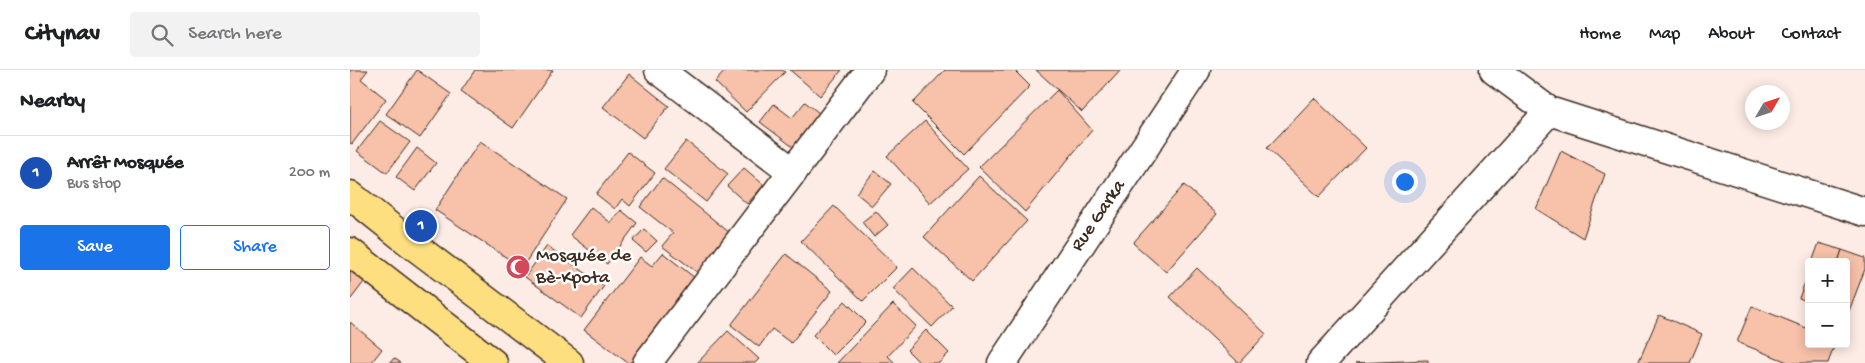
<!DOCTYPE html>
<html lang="en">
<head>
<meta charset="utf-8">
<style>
	body { margin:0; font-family:"Gochi Hand",sans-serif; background:#f2f2f2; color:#202124 }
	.controls { position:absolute; right:15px; bottom:15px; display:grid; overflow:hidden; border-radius:5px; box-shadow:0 2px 12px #0003 }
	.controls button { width:45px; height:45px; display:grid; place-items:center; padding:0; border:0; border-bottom:1px solid #e0e0e0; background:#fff; color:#202124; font:25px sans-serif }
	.compass { position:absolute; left:1395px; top:15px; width:45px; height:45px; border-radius:50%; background:#fff; box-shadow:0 2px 12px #0003; rotate:51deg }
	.you { position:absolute; left:1054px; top:111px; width:18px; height:18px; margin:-12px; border:4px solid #fff; border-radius:50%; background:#1a73e8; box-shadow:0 0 0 8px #1a73e833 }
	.badge { display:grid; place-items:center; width:32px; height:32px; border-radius:50%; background:#1a73e8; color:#fff; font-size:16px; font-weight:700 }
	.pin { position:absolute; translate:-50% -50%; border:2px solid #fff; box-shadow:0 1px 5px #0006 }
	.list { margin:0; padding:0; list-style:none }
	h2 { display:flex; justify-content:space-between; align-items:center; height:65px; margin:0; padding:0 20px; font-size:21px }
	h2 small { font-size:16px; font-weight:400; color:#757577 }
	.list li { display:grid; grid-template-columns:32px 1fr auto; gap:15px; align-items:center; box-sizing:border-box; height:75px; padding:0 20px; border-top:1px solid #e0e0e0 }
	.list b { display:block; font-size:19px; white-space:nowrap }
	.list p { margin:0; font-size:16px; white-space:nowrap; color:#757577 }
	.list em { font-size:16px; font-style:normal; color:#757577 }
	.actions { display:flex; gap:10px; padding:15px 20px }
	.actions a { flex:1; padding:11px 0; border:1px solid #1a73e8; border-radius:5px; text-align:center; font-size:18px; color:#1a73e8 }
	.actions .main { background:#1a73e8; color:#fff }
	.icon { flex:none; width:28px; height:28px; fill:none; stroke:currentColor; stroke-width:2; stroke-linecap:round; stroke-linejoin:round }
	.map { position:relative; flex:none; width:1515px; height:293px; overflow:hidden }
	header { display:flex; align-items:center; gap:30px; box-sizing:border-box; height:70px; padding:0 25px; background:#fff; border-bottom:1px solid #e0e0e0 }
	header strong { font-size:24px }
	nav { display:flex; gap:28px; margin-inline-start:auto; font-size:18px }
	.search { width:350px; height:45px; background:#f2f2f2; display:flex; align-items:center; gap:12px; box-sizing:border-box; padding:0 18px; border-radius:5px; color:#757577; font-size:19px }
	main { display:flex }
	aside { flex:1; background:#fff }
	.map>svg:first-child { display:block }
	.building { fill:#f7c1aa; stroke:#3b2a1e }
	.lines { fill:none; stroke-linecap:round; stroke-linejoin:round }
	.minor-casing { stroke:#3b2a1e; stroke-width:31 }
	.major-casing { stroke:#3b2a1e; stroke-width:31 }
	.minor { stroke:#fff; stroke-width:28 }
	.major { stroke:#fedf80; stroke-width:28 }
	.labels { text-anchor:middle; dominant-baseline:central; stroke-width:5; stroke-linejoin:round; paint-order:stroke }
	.street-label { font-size:19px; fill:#3b2a1e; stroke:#fff }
	.poi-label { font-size:19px; fill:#3b2a1e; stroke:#fff; text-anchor:start }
</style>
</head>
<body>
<header>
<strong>Citynav</strong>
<div class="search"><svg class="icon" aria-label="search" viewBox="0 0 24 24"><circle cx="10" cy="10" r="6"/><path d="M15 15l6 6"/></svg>Search here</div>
<nav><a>Home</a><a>Map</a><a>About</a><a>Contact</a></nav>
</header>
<main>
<aside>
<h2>Nearby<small></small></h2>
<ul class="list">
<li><span class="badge" style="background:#1a4fb4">1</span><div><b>Arrêt Mosquée</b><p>Bus stop</p></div><em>200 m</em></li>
</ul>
<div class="actions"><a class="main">Save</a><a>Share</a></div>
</aside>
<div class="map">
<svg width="1515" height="293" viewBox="0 0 1515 293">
	<rect width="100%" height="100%" fill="#fdece6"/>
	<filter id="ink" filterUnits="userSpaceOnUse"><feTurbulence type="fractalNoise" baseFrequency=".02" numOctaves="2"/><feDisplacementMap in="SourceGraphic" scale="10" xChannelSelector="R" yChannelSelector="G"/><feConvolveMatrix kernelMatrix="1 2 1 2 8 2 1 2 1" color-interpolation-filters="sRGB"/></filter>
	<g filter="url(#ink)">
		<g class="building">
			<path d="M0,0H18L11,9L36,29L2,74L0,73Z"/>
			<path d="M67,0L101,24L70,68L36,44Z"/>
			<path d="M125,0H203L163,58L111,21Z"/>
			<path d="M376,0H432L435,2L396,42L365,12Z"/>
			<path d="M440,0H492L470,26Z"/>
			<path d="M595,0H664L680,16L614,84L563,33Z"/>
			<path d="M686,0H771L732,42Z"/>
			<path d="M279,4L319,36L293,68L253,37Z"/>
			<path d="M707,20L742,60L675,142L629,97Z"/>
			<path d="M964,28L1016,78L969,127L917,78Z"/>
			<path d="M455,32L473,46L447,80L410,52L424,34L442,48Z"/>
			<path d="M30,51L60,72L37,103L7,81Z"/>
			<path d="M575,51L618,99L580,133L537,86Z"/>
			<path d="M130,71L217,129L172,198L85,140Z"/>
			<path d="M336,71L378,104L356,132L314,99Z"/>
			<path d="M67,78L86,93L65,121L46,107Z"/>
			<path d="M1211,81L1255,104L1233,168L1186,139Z"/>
			<path d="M278,82L305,103L280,136L272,129L265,139L246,124Z"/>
			<path d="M394,98L414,115L397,134L377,116Z"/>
			<path d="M525,101L541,114L522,136L506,123Z"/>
			<path d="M629,106L677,151L622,211L574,167Z"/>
			<path d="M312,108L380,163L348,203L312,176L323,163L290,137Z"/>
			<path d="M834,115L867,144L816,202L783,173Z"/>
			<path d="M484,136L547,197L513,231L451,171Z"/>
			<path d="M241,137L261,153L271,140L287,153L257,194L220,165Z"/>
			<path d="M526,141L538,155L524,167L512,152Z"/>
			<path d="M294,159L307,171L296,182L283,171Z"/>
			<path d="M1469,173L1492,180L1488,192H1462Z"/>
			<path d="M197,176L254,216L231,248L175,207Z"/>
			<path d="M1492,180L1515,188V199L1499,241L1496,240V192H1488Z"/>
			<path d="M313,183L345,208L280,293H278L234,260L290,187L302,196Z"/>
			<path d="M436,184L482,221L441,273L422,259L409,277L381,255Z"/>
			<path d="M0,196L17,208L1,229L0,228Z"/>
			<path d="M563,198L602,236L582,257L543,219Z"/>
			<path d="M847,198L916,264L889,293L820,227Z"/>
			<path d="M1459,202V232L1449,228Z"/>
			<path d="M495,231L516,252L483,285L463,265Z"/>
			<path d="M543,234L566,256L538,286L545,293H487Z"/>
			<path d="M1402,236L1459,259V274H1485L1478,293H1440L1387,272Z"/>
			<path d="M1309,245L1352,264L1340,293H1288Z"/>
			<path d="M0,252L32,279L21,293H0Z"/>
			<path d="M576,260L599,283L589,293H570L557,280Z"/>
			<path d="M378,261L409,289L405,293H347Z"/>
			<path d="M44,288L51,293H40Z"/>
			<path d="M1078,290V293H1005Z"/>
		</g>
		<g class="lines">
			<defs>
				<g id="minor">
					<path d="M309,0L443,102"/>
					<path d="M1144,0L1199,41L1515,142"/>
					<path d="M297,293L520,0"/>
					<path d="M652,293L846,0"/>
					<path d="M971,293L1199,41"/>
				</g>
				<g id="major">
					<path d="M0,125L59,172L219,293"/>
					<path d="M0,182L143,293"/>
				</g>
			</defs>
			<use href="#minor" class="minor-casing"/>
			<use href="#major" class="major-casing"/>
			<use href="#minor" class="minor"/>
			<use href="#major" class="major"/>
		</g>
	</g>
	<defs>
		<symbol id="mosque-disc" viewBox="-11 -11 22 22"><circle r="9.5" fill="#d1495b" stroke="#fff"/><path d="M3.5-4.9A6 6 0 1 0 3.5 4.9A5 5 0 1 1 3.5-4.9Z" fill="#fff"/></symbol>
	</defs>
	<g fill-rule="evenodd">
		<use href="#mosque-disc" x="154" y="183" width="28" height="28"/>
	</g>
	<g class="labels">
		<g class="street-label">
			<text transform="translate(749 146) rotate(-56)">Rue Garka</text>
		</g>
		<g class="poi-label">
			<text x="186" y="186">Mosquée de<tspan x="186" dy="22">Bè-Kpota</tspan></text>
		</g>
	</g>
</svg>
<div class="controls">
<button>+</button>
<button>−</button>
</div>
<svg class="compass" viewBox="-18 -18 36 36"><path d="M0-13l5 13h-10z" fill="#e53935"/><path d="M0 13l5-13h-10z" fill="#757577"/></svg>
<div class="you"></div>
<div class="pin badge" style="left:71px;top:156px;background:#1a4fb4">1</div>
</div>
</main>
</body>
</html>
